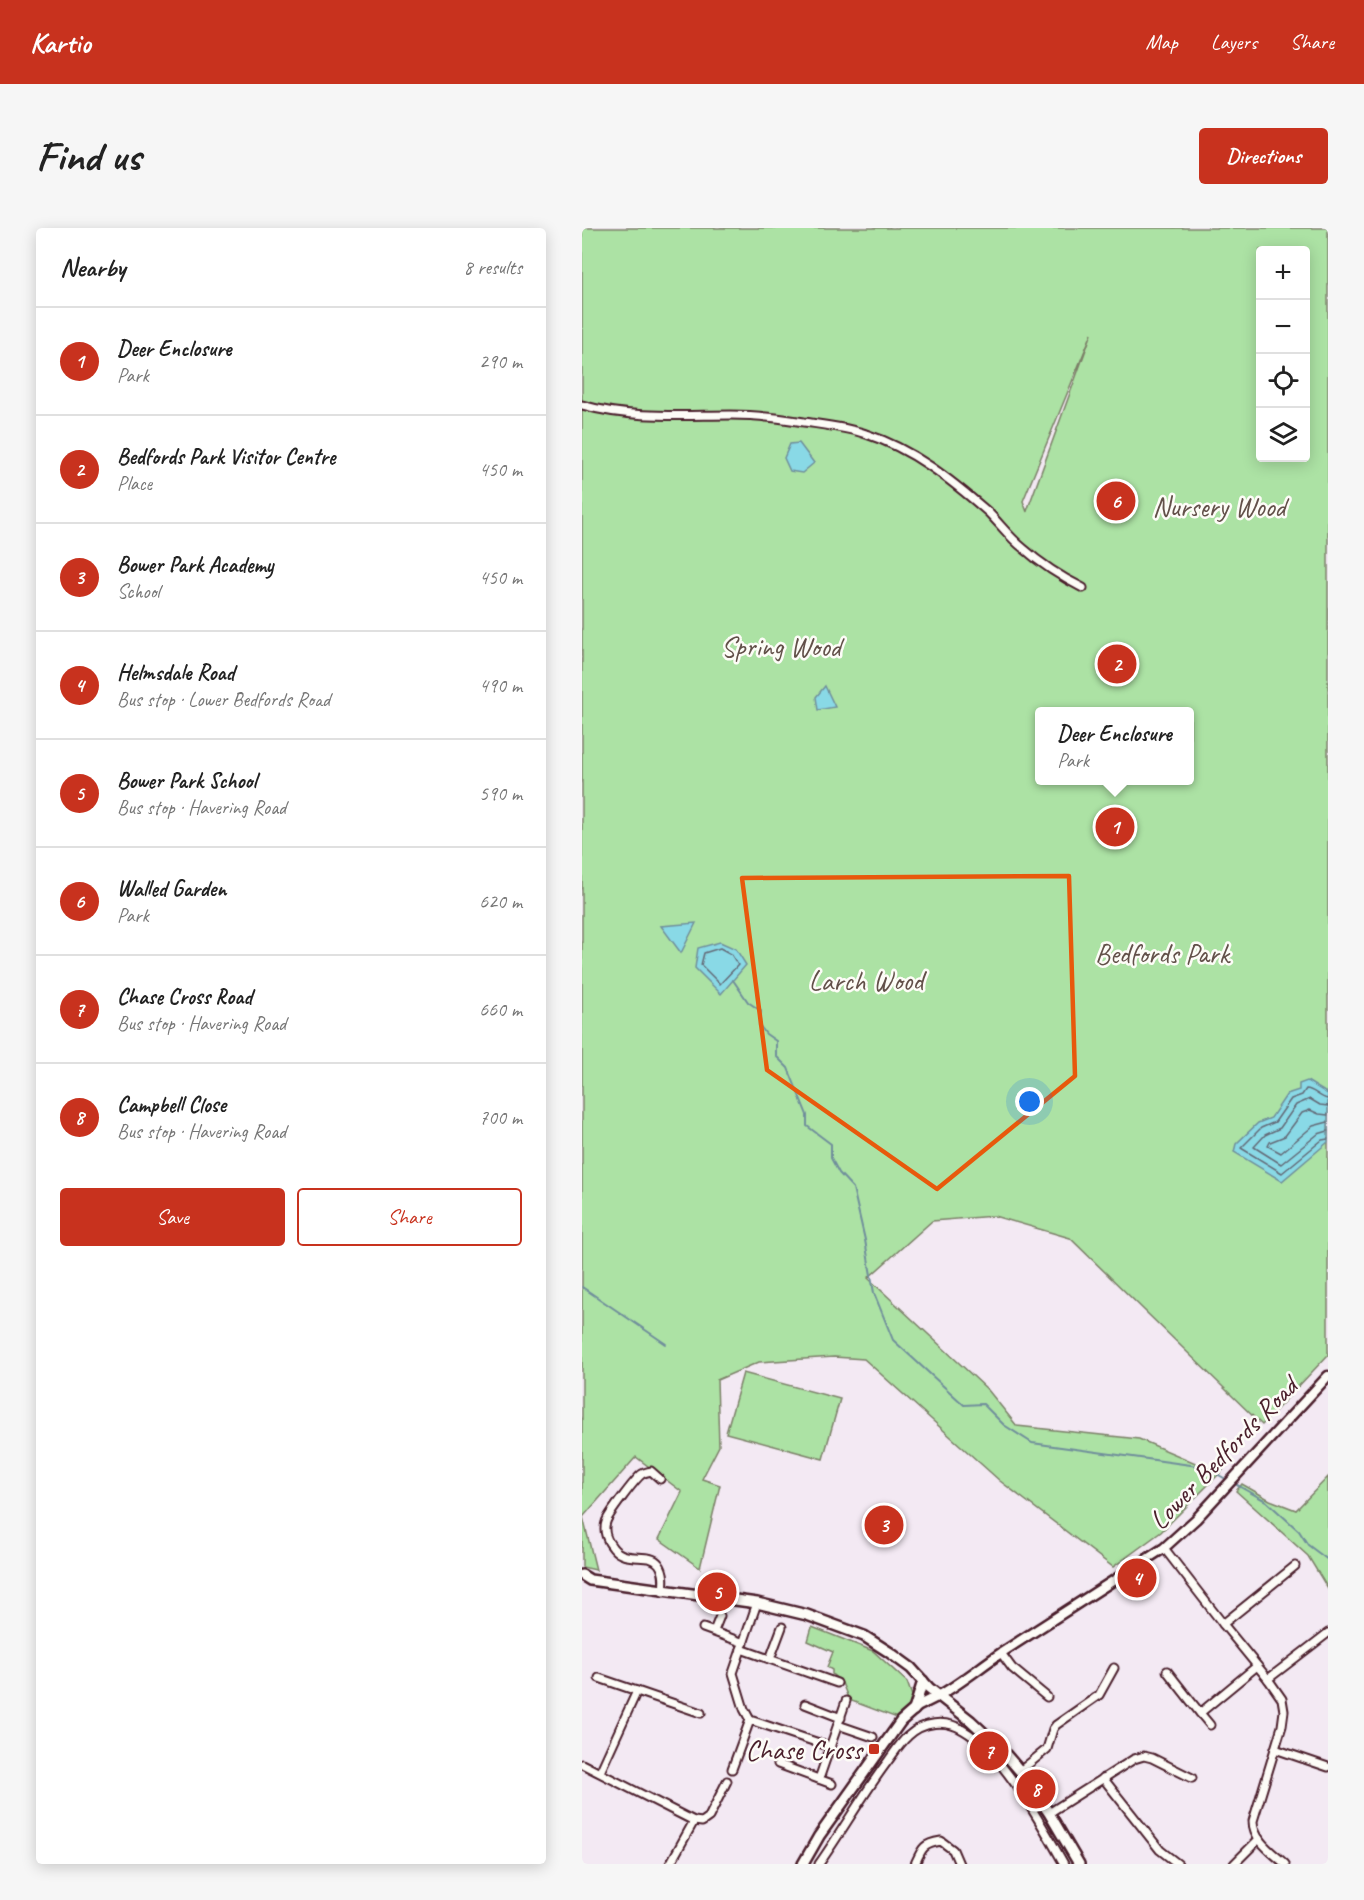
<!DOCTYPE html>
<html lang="en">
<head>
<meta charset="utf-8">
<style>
	body { margin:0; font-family:Caveat,sans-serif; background:#f6f6f6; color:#222 }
	.controls { position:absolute; right:18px; top:18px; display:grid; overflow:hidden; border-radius:6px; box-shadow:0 3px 15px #0003 }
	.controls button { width:54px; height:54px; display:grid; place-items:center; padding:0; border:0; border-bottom:2px solid #e0e0e0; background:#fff; color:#222; font:30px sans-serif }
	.you { position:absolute; left:448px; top:874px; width:21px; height:21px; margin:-15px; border:4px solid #fff; border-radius:50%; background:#1a73e8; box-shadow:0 0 0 9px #1a73e833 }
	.badge { display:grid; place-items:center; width:39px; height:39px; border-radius:50%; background:#c8321e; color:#fff; font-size:20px; font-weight:700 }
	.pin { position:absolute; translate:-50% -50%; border:3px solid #fff; box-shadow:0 2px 6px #0006 }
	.popup { position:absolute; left:453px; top:479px; width:159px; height:78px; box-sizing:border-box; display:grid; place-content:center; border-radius:6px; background:#fff; filter:drop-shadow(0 2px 4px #0005); font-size:20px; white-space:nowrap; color:#767676 }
	.popup b { font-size:22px; color:#222 }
	.popup::after { content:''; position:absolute; left:50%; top:100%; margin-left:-12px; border:12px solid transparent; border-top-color:#fff }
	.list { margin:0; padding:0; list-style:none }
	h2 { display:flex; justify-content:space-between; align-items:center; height:78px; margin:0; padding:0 24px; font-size:26px }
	h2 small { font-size:20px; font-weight:400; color:#767676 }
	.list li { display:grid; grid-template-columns:39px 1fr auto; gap:18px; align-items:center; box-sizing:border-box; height:108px; padding:0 24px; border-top:2px solid #e0e0e0 }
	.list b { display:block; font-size:22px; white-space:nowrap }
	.list p { margin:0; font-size:20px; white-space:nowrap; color:#767676 }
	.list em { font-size:20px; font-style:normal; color:#767676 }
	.actions { display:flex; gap:12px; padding:18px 24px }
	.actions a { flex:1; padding:14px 0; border:2px solid #c8321e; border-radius:6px; text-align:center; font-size:21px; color:#c8321e }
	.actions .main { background:#c8321e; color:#fff }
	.icon { flex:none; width:33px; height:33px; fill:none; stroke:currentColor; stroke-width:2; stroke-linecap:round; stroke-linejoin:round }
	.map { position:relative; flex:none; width:746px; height:1636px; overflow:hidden; border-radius:6px }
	header { display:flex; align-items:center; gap:36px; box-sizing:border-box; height:84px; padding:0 30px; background:#c8321e; color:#fff }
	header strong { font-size:28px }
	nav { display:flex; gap:33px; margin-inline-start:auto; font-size:21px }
	.intro { display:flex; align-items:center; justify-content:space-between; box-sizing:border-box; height:144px; padding:0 36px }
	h1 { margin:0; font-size:42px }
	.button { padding:15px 27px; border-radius:6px; background:#c8321e; color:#fff; font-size:21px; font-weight:700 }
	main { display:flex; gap:36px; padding:0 36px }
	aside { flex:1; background:#fff; border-radius:6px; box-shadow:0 3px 15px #0003 }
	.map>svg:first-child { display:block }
	.green { fill:#ace2a4; stroke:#7b8068; stroke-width:1.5; fill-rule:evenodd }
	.water { fill:#89d9e6; stroke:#708f9b; stroke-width:1.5 }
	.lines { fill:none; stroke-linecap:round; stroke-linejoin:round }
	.shore { stroke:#636976; stroke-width:1.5 }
	.stream { stroke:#708f9b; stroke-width:2 }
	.minor-casing { stroke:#4a1f2b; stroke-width:11 }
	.tertiary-casing { stroke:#4a1f2b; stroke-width:13 }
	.secondary-casing { stroke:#4a1f2b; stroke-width:14 }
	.minor { stroke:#fdfcf7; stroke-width:7 }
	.tertiary { stroke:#fdfcf7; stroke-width:8 }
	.secondary { stroke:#fdfcf7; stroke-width:9 }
	.marked { fill:none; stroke:#e8590c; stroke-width:4.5; stroke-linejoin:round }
	.poi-dot { fill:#c8321e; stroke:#fdfcf7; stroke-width:2 }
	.labels { text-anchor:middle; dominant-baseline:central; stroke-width:5; stroke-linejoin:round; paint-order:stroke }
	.park-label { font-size:28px; fill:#625049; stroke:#fdfcf7 }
	.street-label { font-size:28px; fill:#4a1f2b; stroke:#fdfcf7 }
	.poi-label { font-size:28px; fill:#4a1f2b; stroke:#fdfcf7; text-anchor:end }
</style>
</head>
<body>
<header>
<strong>Kartio</strong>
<nav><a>Map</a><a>Layers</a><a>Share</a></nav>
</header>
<div class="intro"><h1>Find us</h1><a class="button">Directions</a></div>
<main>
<aside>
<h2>Nearby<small>8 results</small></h2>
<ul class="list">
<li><span class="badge">1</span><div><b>Deer Enclosure</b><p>Park</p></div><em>290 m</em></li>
<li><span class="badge">2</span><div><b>Bedfords Park Visitor Centre</b><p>Place</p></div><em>450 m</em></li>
<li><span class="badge">3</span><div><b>Bower Park Academy</b><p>School</p></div><em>450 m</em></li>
<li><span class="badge">4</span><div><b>Helmsdale Road</b><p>Bus stop · Lower Bedfords Road</p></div><em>490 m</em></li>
<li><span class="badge">5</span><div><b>Bower Park School</b><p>Bus stop · Havering Road</p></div><em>590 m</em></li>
<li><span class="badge">6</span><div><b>Walled Garden</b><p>Park</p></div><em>620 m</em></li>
<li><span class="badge">7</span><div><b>Chase Cross Road</b><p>Bus stop · Havering Road</p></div><em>660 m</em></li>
<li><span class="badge">8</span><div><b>Campbell Close</b><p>Bus stop · Havering Road</p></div><em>700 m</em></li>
</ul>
<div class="actions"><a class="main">Save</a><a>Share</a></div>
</aside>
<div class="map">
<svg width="746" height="1636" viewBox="0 0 746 1636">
	<rect width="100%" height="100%" fill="#f3e9f3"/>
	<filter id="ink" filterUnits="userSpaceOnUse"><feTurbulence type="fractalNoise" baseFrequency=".0167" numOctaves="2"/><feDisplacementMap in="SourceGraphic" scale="12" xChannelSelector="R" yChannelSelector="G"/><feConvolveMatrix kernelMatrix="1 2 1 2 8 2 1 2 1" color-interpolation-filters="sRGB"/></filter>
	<g filter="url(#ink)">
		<g class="green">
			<path d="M0,0H746V1127L680,1197L488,1010L412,988L350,993L286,1050L406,1162L435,1198L557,1211L623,1239L641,1242L579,1304L531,1339L418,1253L282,1131L252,1129L177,1134L135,1152L137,1218L120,1251L138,1257L118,1340L77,1311L100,1264L54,1229L1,1289L14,1342L0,1339ZM678,22H724V230H678ZM510,105L445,283V284L441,273ZM458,484H608V552H458Z"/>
			<path d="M161,1145L258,1171L241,1231L144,1205Z"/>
			<path d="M746,1249V1361L726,1328L654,1263L660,1256L688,1272L714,1282Z"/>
			<path d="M230,1399L291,1423L325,1454L333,1476L315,1490L267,1472L260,1455L250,1446V1442L245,1439L251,1424L226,1413Z"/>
		</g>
		<g class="water">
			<path d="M217,215L232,235L220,245L208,243L202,230L208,216Z"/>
			<path d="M243,458L253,479L236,482L234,469Z"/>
			<path d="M114,695L99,725L79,698Z"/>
			<path d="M138,714L154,721L164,737L139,766L113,740L116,720Z"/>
			<path d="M725,853L746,866V914L700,953L652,924L654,916L676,895L689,890L705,866L717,862V856Z"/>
		</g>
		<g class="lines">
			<g class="shore">
				<path d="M138,720L149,726L156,737L138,756L119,737L122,725Z"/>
				<path d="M746,871C737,870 732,861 724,861L720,867L709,871L693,894L679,900L659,920L700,945L740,912L746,911"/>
				<path d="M746,878L738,877L728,871L714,877L698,900L683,907L672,919L699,936L736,906L746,903"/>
				<path d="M746,887L737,886L728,882L720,885L703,908L688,914L686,918L699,925L731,898L746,894"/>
			</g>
			<g class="stream">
				<path d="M151,752L166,774L179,783L177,797L184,806L194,813V828L206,840L225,887V898L249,916V930L257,945L271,960L283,1012L292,1065L311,1112L382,1177L401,1176L422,1197L450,1215L623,1239L642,1250"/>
				<path d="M0,1059L84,1116"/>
				<path d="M655,1257L684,1273L717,1303L726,1317L746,1332"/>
			</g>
			<defs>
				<g id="minor">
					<path d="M0,177C48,191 99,187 149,187C174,187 198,190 222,194C243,197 264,199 284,206C331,221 369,252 406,284C418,296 428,310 441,320C459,336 479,349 501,360"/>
					<path d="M78,1251L69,1243C66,1244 63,1244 60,1246C54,1250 26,1287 24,1294C21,1303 25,1313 31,1320C44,1336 67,1323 77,1336C83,1344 82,1355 81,1364"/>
					<path d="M582,1320L641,1396L686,1451L700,1471L702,1483L700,1498L671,1593C671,1612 690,1624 703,1636"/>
					<path d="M641,1396L713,1338"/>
					<path d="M121,1400L162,1415"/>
					<path d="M132,1403L138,1388"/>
					<path d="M159,1421L255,1455"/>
					<path d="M419,1425L430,1440L465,1469"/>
					<path d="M188,1431L200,1399"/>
					<path d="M585,1443L618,1485L675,1438"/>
					<path d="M17,1450L119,1485"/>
					<path d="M686,1451L746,1405"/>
					<path d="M223,1476L259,1490"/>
					<path d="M618,1485L628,1497"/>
					<path d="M168,1492L249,1519"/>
					<path d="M256,1497L291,1509"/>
					<path d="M693,1521L746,1539"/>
					<path d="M0,1536L112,1593L120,1594L127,1589L145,1553"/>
					<path d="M196,1536L250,1556"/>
					<path d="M150,1541L168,1492L162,1481L151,1445L175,1375"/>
					<path d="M438,1543L465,1521L471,1501L474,1497L517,1467L532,1440"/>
					<path d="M18,1544L55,1463"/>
					<path d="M521,1550L578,1622L596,1636"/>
					<path d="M237,1551L264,1473"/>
					<path d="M467,1585L552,1531L562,1528L570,1530L610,1550"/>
					<path d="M88,1636L112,1593"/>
					<path d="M237,1636C261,1602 281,1566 306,1533C312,1525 318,1515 326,1508C341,1494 363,1491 381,1502C420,1524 460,1597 482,1636"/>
					<path d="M333,1636C340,1620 341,1616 359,1613L371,1622L377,1636"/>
					<path d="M652,1636L677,1611"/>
				</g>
				<path id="tertiary" d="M356,1468C378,1456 398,1439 419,1425L582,1320L614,1291L746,1148"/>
				<g id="secondary">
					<path d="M0,1347L8,1352L175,1375L225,1387L282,1408L307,1424L329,1440L347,1460L389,1493L418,1520L438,1543L467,1585L497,1636"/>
					<path d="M332,1482L341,1453"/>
					<path d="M221,1636L237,1608L319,1493L336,1478L356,1468"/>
				</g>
			</defs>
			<use href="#minor" class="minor-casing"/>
			<use href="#tertiary" class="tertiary-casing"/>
			<use href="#secondary" class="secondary-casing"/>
			<use href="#minor" class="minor"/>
			<use href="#tertiary" class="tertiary"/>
			<use href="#secondary" class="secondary"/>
		</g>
	</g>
	<path class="marked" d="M487,648L493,848L355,961L185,842L160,650Z"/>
	<rect class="poi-dot" x="286" y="1515" width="12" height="12" rx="3"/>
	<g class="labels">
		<g class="park-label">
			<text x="637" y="278">Nursery Wood</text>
			<text x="199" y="418">Spring Wood</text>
			<text x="580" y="725">Bedfords Park</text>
			<text x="284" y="752">Larch Wood</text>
		</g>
		<g class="street-label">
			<text transform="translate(641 1225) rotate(-46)">Lower Bedfords Road</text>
		</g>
		<g class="poi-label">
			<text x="280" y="1521">Chase Cross</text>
		</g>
	</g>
</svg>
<div class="controls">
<button>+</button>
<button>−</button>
<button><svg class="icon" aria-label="locate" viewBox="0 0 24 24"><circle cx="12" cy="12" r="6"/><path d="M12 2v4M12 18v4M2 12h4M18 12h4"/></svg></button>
<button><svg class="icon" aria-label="layers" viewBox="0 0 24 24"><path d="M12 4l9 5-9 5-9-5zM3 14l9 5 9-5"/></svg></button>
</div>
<div class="you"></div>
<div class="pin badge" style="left:533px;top:599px">1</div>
<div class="popup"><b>Deer Enclosure</b>Park</div>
<div class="pin badge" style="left:535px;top:436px">2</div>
<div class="pin badge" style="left:302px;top:1297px">3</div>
<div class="pin badge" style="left:555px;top:1350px">4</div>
<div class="pin badge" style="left:135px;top:1364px">5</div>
<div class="pin badge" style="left:534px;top:273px">6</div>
<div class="pin badge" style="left:407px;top:1523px">7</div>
<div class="pin badge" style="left:454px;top:1561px">8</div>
</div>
</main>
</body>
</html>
